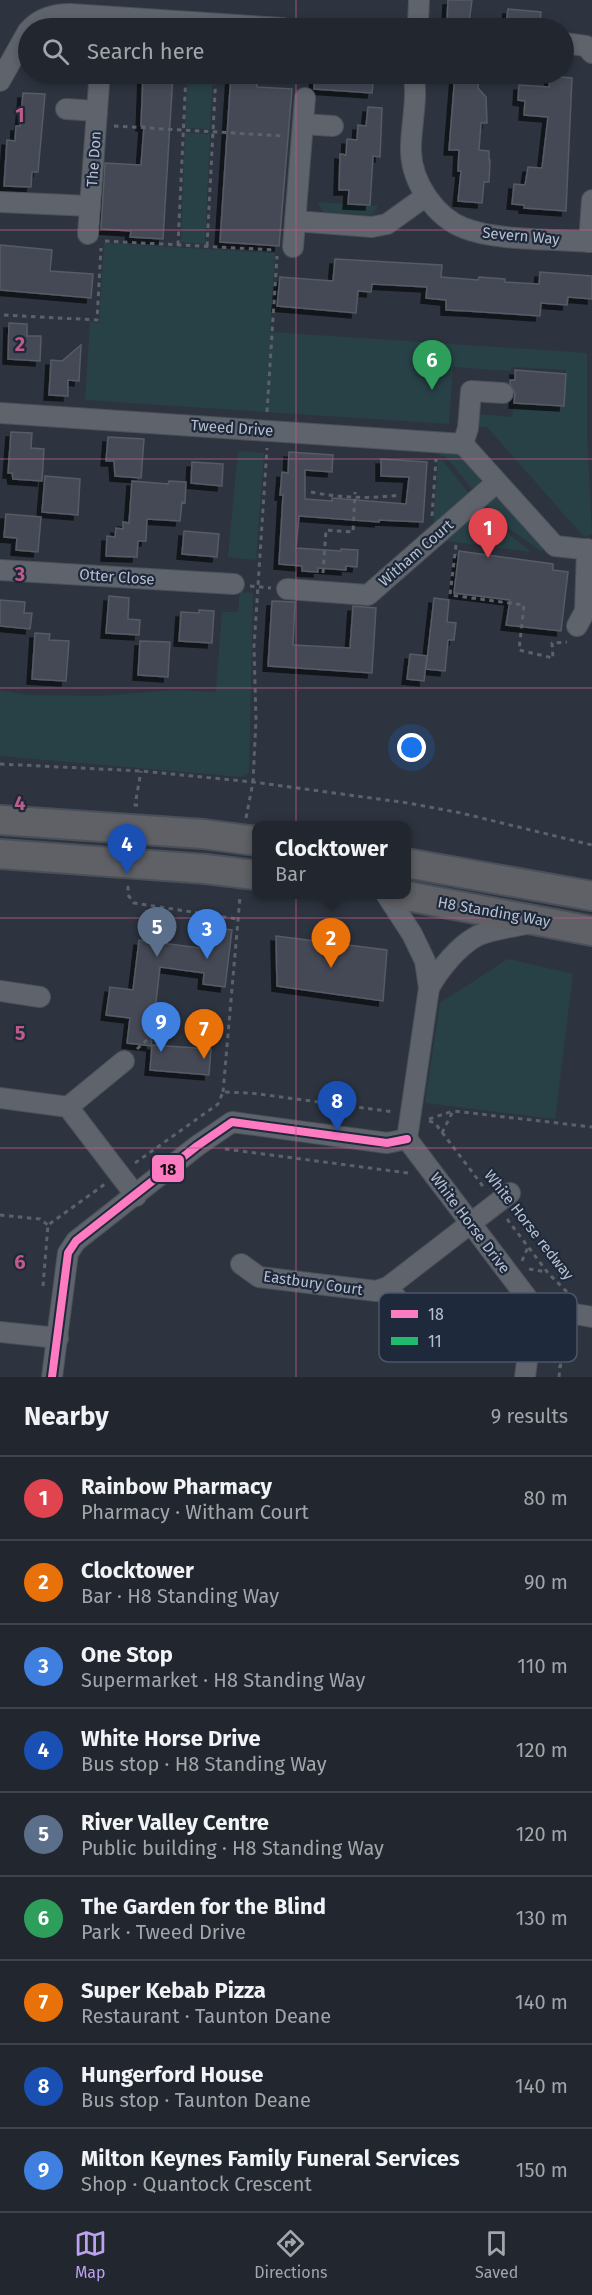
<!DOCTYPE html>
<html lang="en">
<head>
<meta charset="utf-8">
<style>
	body { margin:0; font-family:"Fira Sans",sans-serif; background:#2a2f37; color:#f1f3f6 }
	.you { position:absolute; left:412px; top:748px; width:21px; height:21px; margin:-15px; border:4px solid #fff; border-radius:50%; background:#1a73e8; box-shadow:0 0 0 9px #1a73e833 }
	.badge { display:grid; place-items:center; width:39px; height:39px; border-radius:50%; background:#bca0f2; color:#fff; font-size:20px; font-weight:700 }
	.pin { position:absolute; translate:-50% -50px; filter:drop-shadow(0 2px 3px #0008) }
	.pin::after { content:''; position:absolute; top:32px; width:21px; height:18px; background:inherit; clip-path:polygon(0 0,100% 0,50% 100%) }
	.popup { position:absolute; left:252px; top:821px; width:159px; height:78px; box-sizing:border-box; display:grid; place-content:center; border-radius:12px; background:#22272f; filter:drop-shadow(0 2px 4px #0005); font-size:20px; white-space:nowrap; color:#a2a5aa }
	.popup b { font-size:22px; color:#f1f3f6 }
	.popup::after { content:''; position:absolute; left:50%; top:100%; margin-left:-12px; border:12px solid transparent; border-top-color:#22272f }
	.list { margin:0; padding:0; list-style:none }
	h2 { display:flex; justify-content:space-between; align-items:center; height:78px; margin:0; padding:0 24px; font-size:26px }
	h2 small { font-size:20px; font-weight:400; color:#a2a5aa }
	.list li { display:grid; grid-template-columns:39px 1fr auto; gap:18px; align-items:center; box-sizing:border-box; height:84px; padding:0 24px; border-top:2px solid #3f444b }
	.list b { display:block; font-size:22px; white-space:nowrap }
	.list p { margin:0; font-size:20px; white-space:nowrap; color:#a2a5aa }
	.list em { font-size:20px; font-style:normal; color:#a2a5aa }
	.icon { flex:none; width:33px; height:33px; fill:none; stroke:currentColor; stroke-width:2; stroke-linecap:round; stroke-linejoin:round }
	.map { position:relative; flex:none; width:592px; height:1377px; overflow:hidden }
	.search { position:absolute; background:#22272f; box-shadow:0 3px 9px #0003; left:18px; right:18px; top:18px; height:66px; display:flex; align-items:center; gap:15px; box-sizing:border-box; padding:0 21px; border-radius:33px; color:#a2a5aa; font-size:22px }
	.sheet { height:834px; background:#22272f }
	nav { display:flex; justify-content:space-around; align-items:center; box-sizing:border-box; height:84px; border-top:2px solid #3f444b; background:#22272f; font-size:16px; color:#a2a5aa }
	nav a { display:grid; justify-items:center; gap:3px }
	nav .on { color:#bca0f2 }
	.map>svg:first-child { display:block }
	.green { fill:#284147 }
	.building { fill:#454a54; stroke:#555b66; stroke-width:1.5; filter:url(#shadow) }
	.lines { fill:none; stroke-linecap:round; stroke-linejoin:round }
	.minor-casing { stroke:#4c5059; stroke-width:22 }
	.highway-casing { stroke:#4a505a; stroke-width:32 }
	.path { stroke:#5b6269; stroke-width:3; stroke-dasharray:4.5 4.5; stroke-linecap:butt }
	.minor { stroke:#5e636c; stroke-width:20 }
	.highway { stroke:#5f6166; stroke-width:28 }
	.highway-bridge-casing { stroke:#4a505a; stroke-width:32; stroke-linecap:butt }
	.highway-bridge { stroke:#5f6166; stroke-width:28 }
	.bus-1-casing { stroke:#1e293b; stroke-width:12 }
	.bus-1 { stroke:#fe7ac1; stroke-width:8 }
	.grid { fill:none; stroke:#be5b89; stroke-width:1.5; stroke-opacity:0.55 }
	.labels { text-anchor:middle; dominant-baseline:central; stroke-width:4.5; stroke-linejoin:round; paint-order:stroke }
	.street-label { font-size:15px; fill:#b8c0cf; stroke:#1e293b }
	.key { fill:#1e293b; stroke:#4c5667; stroke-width:1.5 }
	.key-label { font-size:16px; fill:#b8c0cf }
	.grid-label { font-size:20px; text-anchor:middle; font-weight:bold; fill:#be5b89; stroke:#1e293b; stroke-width:4.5; stroke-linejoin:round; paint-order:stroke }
	.line-badge { stroke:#1e293b; stroke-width:2 }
	.pale-badge-label { font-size:16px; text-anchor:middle; font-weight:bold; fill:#111 }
</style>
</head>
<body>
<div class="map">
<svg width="592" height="1377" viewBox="0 0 592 1377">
	<defs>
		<filter id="shadow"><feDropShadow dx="-5" dy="5" stdDeviation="0" flood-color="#0009"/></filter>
	</defs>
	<rect width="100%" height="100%" fill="#2d343f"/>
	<g class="green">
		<path d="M188,74H213L210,129L185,128Z"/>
		<path d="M185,133L210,134L205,244L181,242Z"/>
		<path d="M318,202L378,206L372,215L323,212Z"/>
		<path d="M104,243L275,253L270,332L587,353V434L592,534L584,537L487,427L473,426L474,414L512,417L514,403L564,406L566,370L511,367V371L453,367L449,424L85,400L90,322L99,323Z"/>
		<path d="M439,449L459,451L480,474V485L475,492L446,457L439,455Z"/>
		<path d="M238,451L264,453L256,560L228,557Z"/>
		<path d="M438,460L443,461L471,496L433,528Z"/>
		<path d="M492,498L500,499L543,545L542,552L506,526L484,503Z"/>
		<path d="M482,510L503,529L531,552L446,541Z"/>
		<path d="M240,592L253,593L249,772L242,777L0,756V690L28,695L101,696L175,690L216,692L222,612H238Z"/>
		<path d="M508,959L573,974L555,1119L425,1103L440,1003Z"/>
	</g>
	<g class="building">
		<path d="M448,0H472L469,22L447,20Z"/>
		<path d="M508,9L541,12L540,26L506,23Z"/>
		<path d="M143,74H173L163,239L130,237L131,231L101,229L105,163L141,165L144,126H141Z"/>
		<path d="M231,74H254V81H257V87L292,89L279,246L220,242Z"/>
		<path d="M315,74H374L372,93L314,89Z"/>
		<path d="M455,74H479L478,88L486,97L487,123H481L479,150L489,151V160H490L489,182H484L482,203L458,201L461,171H458L459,150H449Z"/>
		<path d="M550,76L572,78L566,211L524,208V205L512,204L514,184L525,185L528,167L542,168L548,117L524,115L525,101L518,100L519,85L549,87Z"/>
		<path d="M23,93L45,94L38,172H32L31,187L4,186L7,140L15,141L16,126H20Z"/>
		<path d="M368,107L382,108L380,157L373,156L370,205L348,204L349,190H339L340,154L346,155L347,139L357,140L358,125L366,126Z"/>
		<path d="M0,245L52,250L50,271L93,274L91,298L0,290Z"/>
		<path d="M335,259L442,265L441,277L478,280L479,277L505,279V282L539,284L540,272L592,276V299L568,297L567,305L541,303L540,316L467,311L446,310V300L426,298L427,287L372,284L371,292L358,291L356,313L277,306L280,277L333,281Z"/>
		<path d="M9,323L27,324V336H41L40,361L8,359Z"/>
		<path d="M81,345L79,381L68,380V396L49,395L51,360L62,361Z"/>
		<path d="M515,370L566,374L564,406L514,403L515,393L510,384V380H515Z"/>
		<path d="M11,432L32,433L31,448L44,449L42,481L13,479L12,473H8Z"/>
		<path d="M108,437L144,439L141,478L115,476L114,461H106Z"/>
		<path d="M289,452L333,455L332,472L305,470V499L332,501V498L406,504L409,477L381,476V459L427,462L423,522L379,520V522L299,516L296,548L341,551V549L358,550L357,567L346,566V570L318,568V572L302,571V566L279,564L283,495H280L282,472L288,473Z"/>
		<path d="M192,462L223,464L222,486L191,483Z"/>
		<path d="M45,476L80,479L78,515L42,512Z"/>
		<path d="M132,481L168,484L169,481L186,482L185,503L182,502L180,521L147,519L146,541H138L137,557L106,556L107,536L115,537L116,528L123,529V522L129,523Z"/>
		<path d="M6,514L41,517L38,552L16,550L17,538L4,537Z"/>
		<path d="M184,531L219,534L217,557L182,554Z"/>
		<path d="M459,551L553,564V570L568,572L561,631L506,625L510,600L454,593Z"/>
		<path d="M109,596L129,598L128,619L140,620L139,635L106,633Z"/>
		<path d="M434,598L449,600L447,622L456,623L454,640H448L445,671L426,669Z"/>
		<path d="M0,600L25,602L24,613H32L30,629L0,626Z"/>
		<path d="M272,601L295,602L293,645L350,648L353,606L376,608L372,673L268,666Z"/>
		<path d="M199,610L214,611L212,643L179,641L181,612L199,613Z"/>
		<path d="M35,633L50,634L49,640L69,641L66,681L32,679Z"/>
		<path d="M140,641L170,642L168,677L138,675Z"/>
		<path d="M410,654L427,656L424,681L407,679Z"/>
		<path d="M211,927L232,930L225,987L203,984L204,973L160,967L151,1046L127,1043L130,1018L106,1015L110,987L133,990L139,940L208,949Z"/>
		<path d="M276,936L387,950L383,1001L277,986Z"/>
		<path d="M152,1045L211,1049L209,1075L150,1070Z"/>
	</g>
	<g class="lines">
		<defs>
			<g id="minor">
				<path d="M31,28C42,17 55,14 70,14L282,28"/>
				<path d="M413,28L418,23L419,0"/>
				<path d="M564,43L586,46L592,53"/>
				<path d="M413,74C419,95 410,129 411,152C412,182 435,217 464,228C495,241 557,239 592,242"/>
				<path d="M0,81L28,31"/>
				<path d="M66,109L97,111"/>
				<path d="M303,124L333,126"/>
				<path d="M0,202L90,206"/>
				<path d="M295,221L372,227L387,224L426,196"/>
				<path d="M88,234L99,84"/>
				<path d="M589,242L592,200"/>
				<path d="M293,247L305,98"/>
				<path d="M0,413L463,444"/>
				<path d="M463,444L555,546L592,550"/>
				<path d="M463,444L468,428L471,391L503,393"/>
				<path d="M0,570L234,584"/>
				<path d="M287,589L368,595L497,482"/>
				<path d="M577,626L585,611L587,549"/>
				<path d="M386,894L412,934L425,961L429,988L407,1139"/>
				<path d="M429,988C439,970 458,946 477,936C492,929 511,927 527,924"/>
				<path d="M0,991L40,997"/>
				<path d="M0,1098L68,1107L136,1196"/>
				<path d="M68,1107L124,1061"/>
				<path d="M407,1139L534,1307L525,1377"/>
				<path d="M241,1264L259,1277L376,1291L388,1287L510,1193"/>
				<path d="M388,1287L411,1317"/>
				<path d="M534,1307L592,1317"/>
				<path d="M0,1332L58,1338"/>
				<path d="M52,1377L68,1253L76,1241L197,1146L232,1122L387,1143L407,1139"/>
			</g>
			<g id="highway">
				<path d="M0,820L203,834"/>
				<path d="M0,854L206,869"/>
				<path d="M406,863L592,896"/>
				<path d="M396,894L592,931"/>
			</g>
		</defs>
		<use href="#minor" class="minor-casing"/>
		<use href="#highway" class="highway-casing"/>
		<g class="path">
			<path d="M114,126L284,136"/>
			<path d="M105,241L275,250"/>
			<path d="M178,245L186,74"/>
			<path d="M207,246L216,74"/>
			<path d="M4,315L97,320L101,248"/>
			<path d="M267,412L277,256"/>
			<path d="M311,492C340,498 370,499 399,495"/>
			<path d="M432,516L436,459"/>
			<path d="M456,545L450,595L524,605L519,650L553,658L552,643L567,642"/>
			<path d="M323,573L326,530L353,532L355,492"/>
			<path d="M250,586L271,588"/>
			<path d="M0,764L141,771L253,782L408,803L461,813L592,845"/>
			<path d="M138,805H135L141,771"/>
			<path d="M246,818L253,782L256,720L254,647L267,448"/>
			<path d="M128,886V895L134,903L237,919"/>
			<path d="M137,1049L178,1012"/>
			<path d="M223,1092L240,897"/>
			<path d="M429,1119L453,1111"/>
			<path d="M429,1121L435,1123L485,1189"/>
			<path d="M442,1133L453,1111L592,1127"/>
			<path d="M225,1149L408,1173"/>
			<path d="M135,1163L218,1104L223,1092L251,1093L394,1112"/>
			<path d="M0,1215L40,1219L48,1225"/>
			<path d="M507,1219L548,1273L567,1292V1295"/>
			<path d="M522,1261L528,1247"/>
			<path d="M529,1269L546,1272"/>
			<path d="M43,1286L48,1225L105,1184"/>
			<path d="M547,1352L560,1367"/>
			<path d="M559,1377L565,1329"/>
		</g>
		<use href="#minor" class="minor"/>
		<use href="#highway" class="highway"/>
		<defs>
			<g id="highway-bridge">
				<path d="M203,834L256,841"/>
				<path d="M206,869L256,875"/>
			</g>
		</defs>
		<use href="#highway-bridge" class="highway-bridge-casing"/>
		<use href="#highway-bridge" class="highway-bridge"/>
		<defs>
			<path id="bus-1" d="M52,1377L68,1253L76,1241L197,1146L232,1122L387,1143L407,1139"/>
		</defs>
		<use href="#bus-1" class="bus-1-casing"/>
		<use href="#bus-1" class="bus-1"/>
	</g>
	<path class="grid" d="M296,0V28M296,74V1377M0,230H592M0,459H592M0,688H592M0,918H592M0,1148H592"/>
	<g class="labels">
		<g class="street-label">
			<text transform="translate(94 159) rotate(-86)">The Don</text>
			<text transform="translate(521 236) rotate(5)">Severn Way</text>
			<text transform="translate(232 428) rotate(4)">Tweed Drive</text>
			<text transform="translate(416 553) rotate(-41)">Witham Court</text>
			<text transform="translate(117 577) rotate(4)">Otter Close</text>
			<text transform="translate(494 912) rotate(10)">H8 Standing Way</text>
			<text transform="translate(470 1223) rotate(53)">White Horse Drive</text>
			<text transform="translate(529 1225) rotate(52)">White Horse redway</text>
			<text transform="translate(313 1283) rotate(8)">Eastbury Court</text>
		</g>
	</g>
	<rect x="379" y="1293" width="198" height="69" rx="9" class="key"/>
	<rect x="391" y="1310" width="27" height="8" fill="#fe7ac1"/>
	<rect x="391" y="1337" width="27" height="8" fill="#20bc6c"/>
	<g class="key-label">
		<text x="428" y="1320">18</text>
		<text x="428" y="1347">11</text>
	</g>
	<g class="grid-label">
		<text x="20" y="122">1</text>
		<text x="20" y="351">2</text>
		<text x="20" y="581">3</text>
		<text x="20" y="810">4</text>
		<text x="20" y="1040">5</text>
		<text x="20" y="1269">6</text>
	</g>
	<rect class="line-badge" x="151" y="1154" width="34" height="29" rx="6" fill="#fe7ac1"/>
	<g class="pale-badge-label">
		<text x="168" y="1175">18</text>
	</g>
</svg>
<div class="you"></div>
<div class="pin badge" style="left:488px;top:558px;background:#e0444e">1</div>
<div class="pin badge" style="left:331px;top:968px;background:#e8710a">2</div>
<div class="popup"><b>Clocktower</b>Bar</div>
<div class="pin badge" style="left:207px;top:959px;background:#3f7fe0">3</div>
<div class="pin badge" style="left:127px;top:874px;background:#1a4fb4">4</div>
<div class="pin badge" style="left:157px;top:957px;background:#5c6f8a">5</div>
<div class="pin badge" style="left:432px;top:390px;background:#2e9e5b">6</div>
<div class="pin badge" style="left:204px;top:1059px;background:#e8710a">7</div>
<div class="pin badge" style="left:337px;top:1131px;background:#1a4fb4">8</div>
<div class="pin badge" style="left:161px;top:1052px;background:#3f7fe0">9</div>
<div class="search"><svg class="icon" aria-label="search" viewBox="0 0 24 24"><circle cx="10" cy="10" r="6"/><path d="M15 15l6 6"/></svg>Search here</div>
</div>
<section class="sheet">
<h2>Nearby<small>9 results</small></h2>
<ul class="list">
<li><span class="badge" style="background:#e0444e">1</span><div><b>Rainbow Pharmacy</b><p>Pharmacy · Witham Court</p></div><em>80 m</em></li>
<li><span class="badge" style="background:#e8710a">2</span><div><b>Clocktower</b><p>Bar · H8 Standing Way</p></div><em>90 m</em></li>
<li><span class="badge" style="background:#3f7fe0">3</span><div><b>One Stop</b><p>Supermarket · H8 Standing Way</p></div><em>110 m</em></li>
<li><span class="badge" style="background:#1a4fb4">4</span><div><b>White Horse Drive</b><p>Bus stop · H8 Standing Way</p></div><em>120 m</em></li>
<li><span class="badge" style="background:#5c6f8a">5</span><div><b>River Valley Centre</b><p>Public building · H8 Standing Way</p></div><em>120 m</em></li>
<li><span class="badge" style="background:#2e9e5b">6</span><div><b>The Garden for the Blind</b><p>Park · Tweed Drive</p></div><em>130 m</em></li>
<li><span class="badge" style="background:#e8710a">7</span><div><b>Super Kebab Pizza</b><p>Restaurant · Taunton Deane</p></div><em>140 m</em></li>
<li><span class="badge" style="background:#1a4fb4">8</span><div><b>Hungerford House</b><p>Bus stop · Taunton Deane</p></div><em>140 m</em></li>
<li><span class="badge" style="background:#3f7fe0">9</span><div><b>Milton Keynes Family Funeral Services</b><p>Shop · Quantock Crescent</p></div><em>150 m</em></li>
</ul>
</section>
<nav>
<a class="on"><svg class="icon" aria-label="map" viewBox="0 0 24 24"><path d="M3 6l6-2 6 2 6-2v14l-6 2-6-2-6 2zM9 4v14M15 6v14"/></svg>Map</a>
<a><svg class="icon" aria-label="directions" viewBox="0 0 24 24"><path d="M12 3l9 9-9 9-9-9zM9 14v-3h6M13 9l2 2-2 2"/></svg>Directions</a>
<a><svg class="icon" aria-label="saved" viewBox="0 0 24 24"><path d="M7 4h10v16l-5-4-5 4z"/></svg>Saved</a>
</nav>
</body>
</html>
